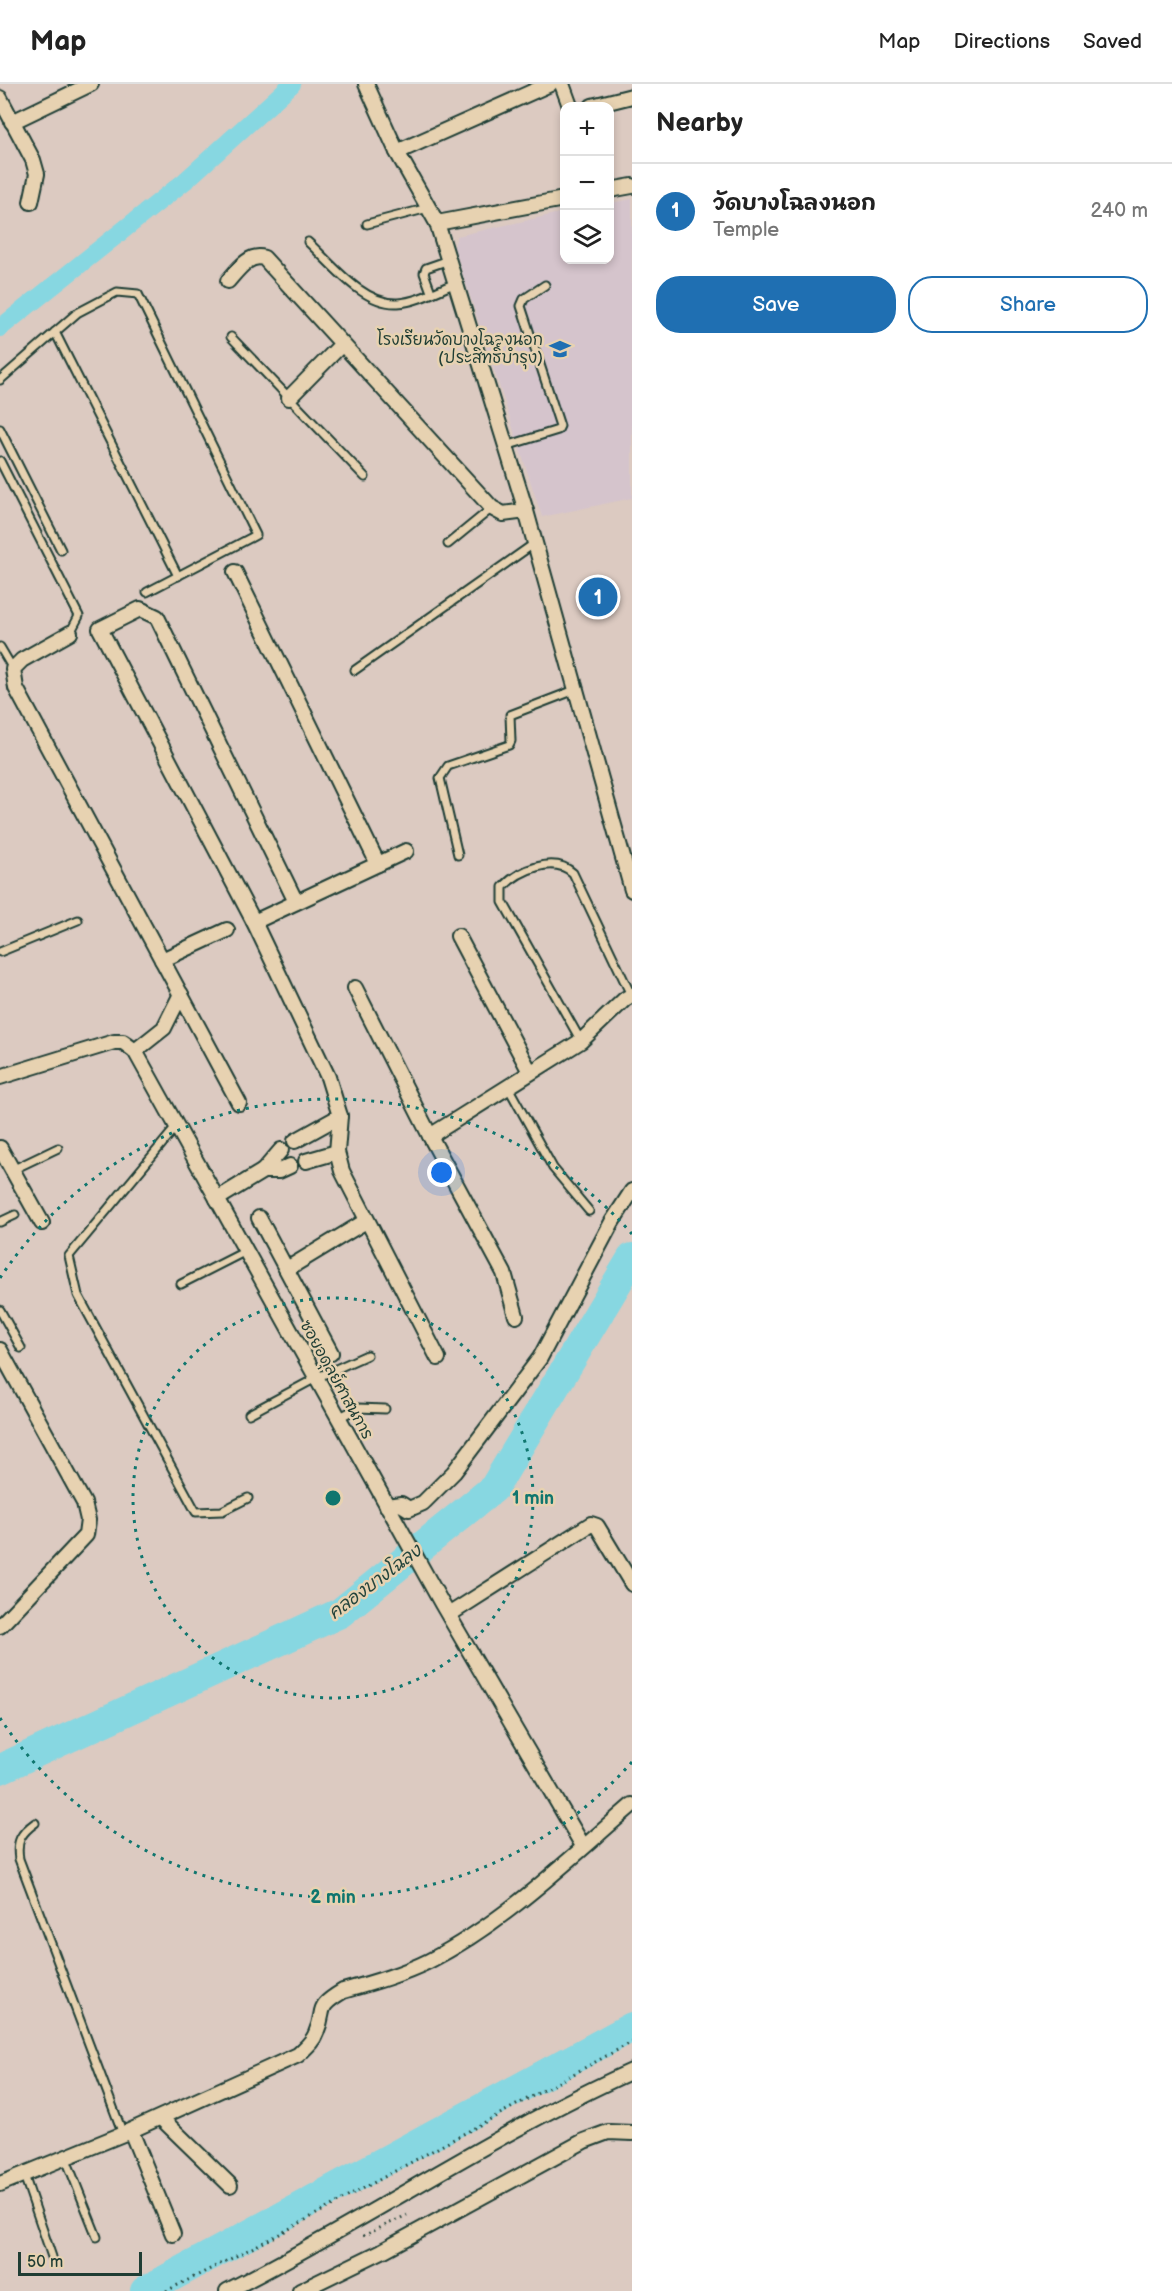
<!DOCTYPE html>
<html lang="en">
<head>
<meta charset="utf-8">
<style>
	body { margin:0; font-family:"Balsamiq Sans","Playpen Sans Thai",sans-serif; background:#f6f6f6; color:#222 }
	.controls { position:absolute; right:18px; top:18px; display:grid; overflow:hidden; border-radius:12px; box-shadow:0 3px 9px #0003 }
	.controls button { width:54px; height:54px; display:grid; place-items:center; padding:0; border:0; border-bottom:2px solid #e0e0e0; background:#fff; color:#222; font:30px sans-serif }
	.scale { position:absolute; left:18px; bottom:15px; width:124px; box-sizing:border-box; padding-left:6px; border:3px solid #1f3d34; border-top:0; font-size:16px; line-height:21px; white-space:nowrap; color:#1f3d34; -webkit-text-stroke:4px #e7d2b1; paint-order:stroke }
	.you { position:absolute; left:442px; top:1089px; width:21px; height:21px; margin:-15px; border:4px solid #fff; border-radius:50%; background:#1a73e8; box-shadow:0 0 0 9px #1a73e833 }
	.badge { display:grid; place-items:center; width:39px; height:39px; border-radius:50%; background:#1f6fb2; color:#fff; font-size:20px; font-weight:700 }
	.pin { position:absolute; translate:-50% -50%; border:3px solid #fff; box-shadow:0 2px 6px #0006 }
	.list { margin:0; padding:0; list-style:none }
	h2 { display:flex; justify-content:space-between; align-items:center; height:78px; margin:0; padding:0 24px; font-size:26px }
	h2 small { font-size:20px; font-weight:400; color:#767676 }
	.list li { display:grid; grid-template-columns:39px 1fr auto; gap:18px; align-items:center; box-sizing:border-box; height:96px; padding:0 24px; border-top:2px solid #e0e0e0 }
	.list b { display:block; font-size:22px; white-space:nowrap }
	.list p { margin:0; font-size:20px; white-space:nowrap; color:#767676 }
	.list em { font-size:20px; font-style:normal; color:#767676 }
	.actions { display:flex; gap:12px; padding:18px 24px }
	.actions a { flex:1; padding:14px 0; border:2px solid #1f6fb2; border-radius:24px; text-align:center; font-size:21px; color:#1f6fb2 }
	.actions .main { background:#1f6fb2; color:#fff }
	.icon { flex:none; width:33px; height:33px; fill:none; stroke:currentColor; stroke-width:2; stroke-linecap:round; stroke-linejoin:round }
	.map { position:relative; flex:none; width:632px; height:2207px; overflow:hidden }
	header { display:flex; align-items:center; gap:36px; box-sizing:border-box; height:84px; padding:0 30px; background:#fff; border-bottom:2px solid #e0e0e0 }
	header strong { font-size:28px }
	nav { display:flex; gap:33px; margin-inline-start:auto; font-size:21px }
	main { display:flex }
	aside { flex:1; background:#fff }
	.map>svg:first-child { display:block }
	.built { fill:#d5c4cc }
	.lines { fill:none; stroke-linecap:round; stroke-linejoin:round }
	.canal { stroke:#87d7e1; stroke-width:18 }
	.river { stroke:#87d7e1; stroke-width:30 }
	.lane-casing { stroke:#1f3d34; stroke-width:11 }
	.street-casing { stroke:#1f3d34; stroke-width:18 }
	.path { stroke:#1f3d34; stroke-width:3; stroke-dasharray:1.5 4.5; stroke-linecap:butt }
	.lane { stroke:#e7d2b1; stroke-width:7 }
	.street { stroke:#e7d2b1; stroke-width:14 }
	.ring { fill:none; stroke:#0f766e; stroke-width:3; stroke-dasharray:3 6 }
	.labels { text-anchor:middle; dominant-baseline:central; stroke-width:5; stroke-linejoin:round; paint-order:stroke }
	.poi-label { font-size:16px; fill:#1f3d34; stroke:#e7d2b1; text-anchor:end }
	.street-label { font-size:16px; fill:#1f3d34; stroke:#e7d2b1 }
	.water-label { font-size:18px; font-style:italic; fill:#24453d; stroke:#e7d2b1 }
	.centre { fill:#0f766e; stroke:#e7d2b1; stroke-width:3 }
	.ring-label { font-size:18px; text-anchor:middle; font-weight:bold; fill:#0f766e; stroke:#e7d2b1; stroke-width:5; stroke-linejoin:round; paint-order:stroke }
</style>
</head>
<body>
<header>
<strong>Map</strong>
<nav><a>Map</a><a>Directions</a><a>Saved</a></nav>
</header>
<main>
<div class="map">
<svg width="632" height="2207" viewBox="0 0 632 2207">
	<rect width="100%" height="100%" fill="#dccac1"/>
	<filter id="ink" filterUnits="userSpaceOnUse"><feTurbulence type="fractalNoise" baseFrequency=".0167" numOctaves="2"/><feDisplacementMap in="SourceGraphic" scale="12" xChannelSelector="R" yChannelSelector="G"/><feConvolveMatrix kernelMatrix="1 2 1 2 8 2 1 2 1" color-interpolation-filters="sRGB"/></filter>
	<g filter="url(#ink)">
		<path class="built" d="M632,115V414L542,433L454,163L457,152L564,128V176H610V119Z"/>
		<g class="lines">
			<path class="canal" d="M0,244L185,97L292,0"/>
			<g class="river">
				<path d="M0,1685L340,1529L494,1404L632,1174"/>
				<path d="M145,2207L632,1943"/>
			</g>
			<defs>
				<g id="lane">
					<path d="M367,140L428,124"/>
					<path d="M308,158C332,180 363,221 398,219C417,218 438,206 456,199"/>
					<path d="M431,208L424,189L426,184L449,176"/>
					<path d="M55,248L178,492"/>
					<path d="M231,253L365,393"/>
					<path d="M0,296L77,229L117,208L138,210L256,451L147,508"/>
					<path d="M0,345L61,466"/>
					<path d="M506,362L558,346L560,342L521,222L524,215L545,201"/>
					<path d="M0,377L79,532L70,549"/>
					<path d="M448,460L492,424"/>
					<path d="M0,563L13,585"/>
					<path d="M355,586L535,459"/>
					<path d="M458,771L440,694L448,682L509,661L511,657L510,631L575,606"/>
					<path d="M0,868L78,836"/>
					<path d="M581,957L503,818V803C519,786 554,771 573,789L631,911"/>
					<path d="M508,1003L553,1084L589,1127"/>
					<path d="M177,1042L69,1172L78,1211L196,1428L222,1427L248,1414"/>
					<path d="M12,1086L58,1064"/>
					<path d="M0,1138L15,1131"/>
					<path d="M181,1200L246,1167"/>
					<path d="M0,1226L21,1264"/>
					<path d="M249,1330L316,1294L367,1271"/>
					<path d="M338,1334L358,1324L385,1325"/>
					<path d="M35,1739C21,1749 16,1757 19,1775L123,2050"/>
					<path d="M66,2075L97,2153"/>
					<path d="M24,2091L52,2173"/>
				</g>
				<g id="street">
					<path d="M366,0L397,68L437,139L526,427L632,806"/>
					<path d="M562,0L570,22"/>
					<path d="M0,14L33,76L37,90L31,118"/>
					<path d="M592,22L632,12"/>
					<path d="M12,38L91,0"/>
					<path d="M397,68L550,0"/>
					<path d="M610,106L632,102"/>
					<path d="M437,139L564,115"/>
					<path d="M228,197C237,187 249,169 264,174L492,424L503,430L526,427"/>
					<path d="M289,314L342,260"/>
					<path d="M235,488L378,780"/>
					<path d="M70,549L22,576L13,585L16,604L239,1019"/>
					<path d="M296,818L157,533L140,525L100,545L254,838L328,993L340,1032L337,1068L342,1087L438,1274"/>
					<path d="M254,838L406,767"/>
					<path d="M458,852L530,988"/>
					<path d="M162,876L227,846"/>
					<path d="M355,904L430,1052L504,1189L516,1232"/>
					<path d="M135,967L164,944L181,910"/>
					<path d="M0,993L114,958H123L135,967L442,1520L583,1762"/>
					<path d="M430,1052L581,957L625,915L632,911"/>
					<path d="M295,1057L340,1032"/>
					<path d="M0,1064L42,1139"/>
					<path d="M281,1066L263,1087H279L290,1082"/>
					<path d="M306,1077L337,1068"/>
					<path d="M217,1115L263,1087"/>
					<path d="M259,1134L331,1269"/>
					<path d="M287,1185L366,1137"/>
					<path d="M0,1266L84,1419L88,1436L86,1451L0,1542"/>
					<path d="M387,1422L401,1420L409,1425L423,1419L454,1388L540,1274L612,1138L632,1107"/>
					<path d="M450,1530L591,1440L597,1442L632,1500"/>
					<path d="M161,2034L230,2101"/>
					<path d="M131,2047L173,2150"/>
					<path d="M0,2100L123,2050L298,1971C305,1964 313,1958 316,1949C327,1924 313,1925 343,1907C371,1899 403,1890 429,1877C505,1838 568,1776 632,1721"/>
					<path d="M227,2207C364,2138 492,2050 632,1987"/>
					<path d="M300,2207L382,2167L584,2057L608,2048L632,2049"/>
				</g>
			</defs>
			<use href="#lane" class="lane-casing"/>
			<use href="#street" class="street-casing"/>
			<g class="path">
				<path d="M363,2152L407,2131"/>
				<path d="M166,2207L276,2152L632,1958"/>
			</g>
			<use href="#lane" class="lane"/>
			<use href="#street" class="street"/>
		</g>
	</g>
	<g class="ring">
		<circle cx="333" cy="1414" r="200"/>
		<path d="M632 1678A399 399 0 0 1 0 1634M0 1194A399 399 0 0 1 632 1150"/>
	</g>
	<defs>
		<symbol id="school-bare" viewBox="-9 -9 18 18"><path d="M0-5L7-2L0 1L-7-2ZM-4 1L0 2.5L4 1V4Q0 6-4 4Z" fill="#1f6fb2" stroke="#e7d2b1" stroke-width="2.5" paint-order="stroke"/></symbol>
	</defs>
	<g fill-rule="evenodd">
		<use href="#school-bare" x="545" y="250" width="30" height="30"/>
	</g>
	<g class="labels">
		<g class="poi-label">
			<text x="543" y="256">โรงเรียนวัดบางโฉลงนอก<tspan x="543" dy="18">(ประสิทธิ์บำรุง)</tspan></text>
		</g>
		<g class="street-label">
			<text transform="translate(336 1296) rotate(61)">ซอยอดุลย์ศาสนการ</text>
		</g>
		<g class="water-label">
			<text transform="translate(375 1498) rotate(-37)">คลองบางโฉลง</text>
		</g>
	</g>
	<circle cx="333" cy="1414" r="9" class="centre"/>
	<g class="ring-label">
		<text x="533" y="1420">1 min</text>
		<text x="333" y="1819">2 min</text>
	</g>
</svg>
<div class="controls">
<button>+</button>
<button>−</button>
<button><svg class="icon" aria-label="layers" viewBox="0 0 24 24"><path d="M12 4l9 5-9 5-9-5zM3 14l9 5 9-5"/></svg></button>
</div>
<div class="scale">50 m</div>
<div class="you"></div>
<div class="pin badge" style="left:598px;top:513px">1</div>
</div>
<aside>
<h2>Nearby<small></small></h2>
<ul class="list">
<li><span class="badge">1</span><div><b>วัดบางโฉลงนอก</b><p>Temple</p></div><em>240 m</em></li>
</ul>
<div class="actions"><a class="main">Save</a><a>Share</a></div>
</aside>
</main>
</body>
</html>
